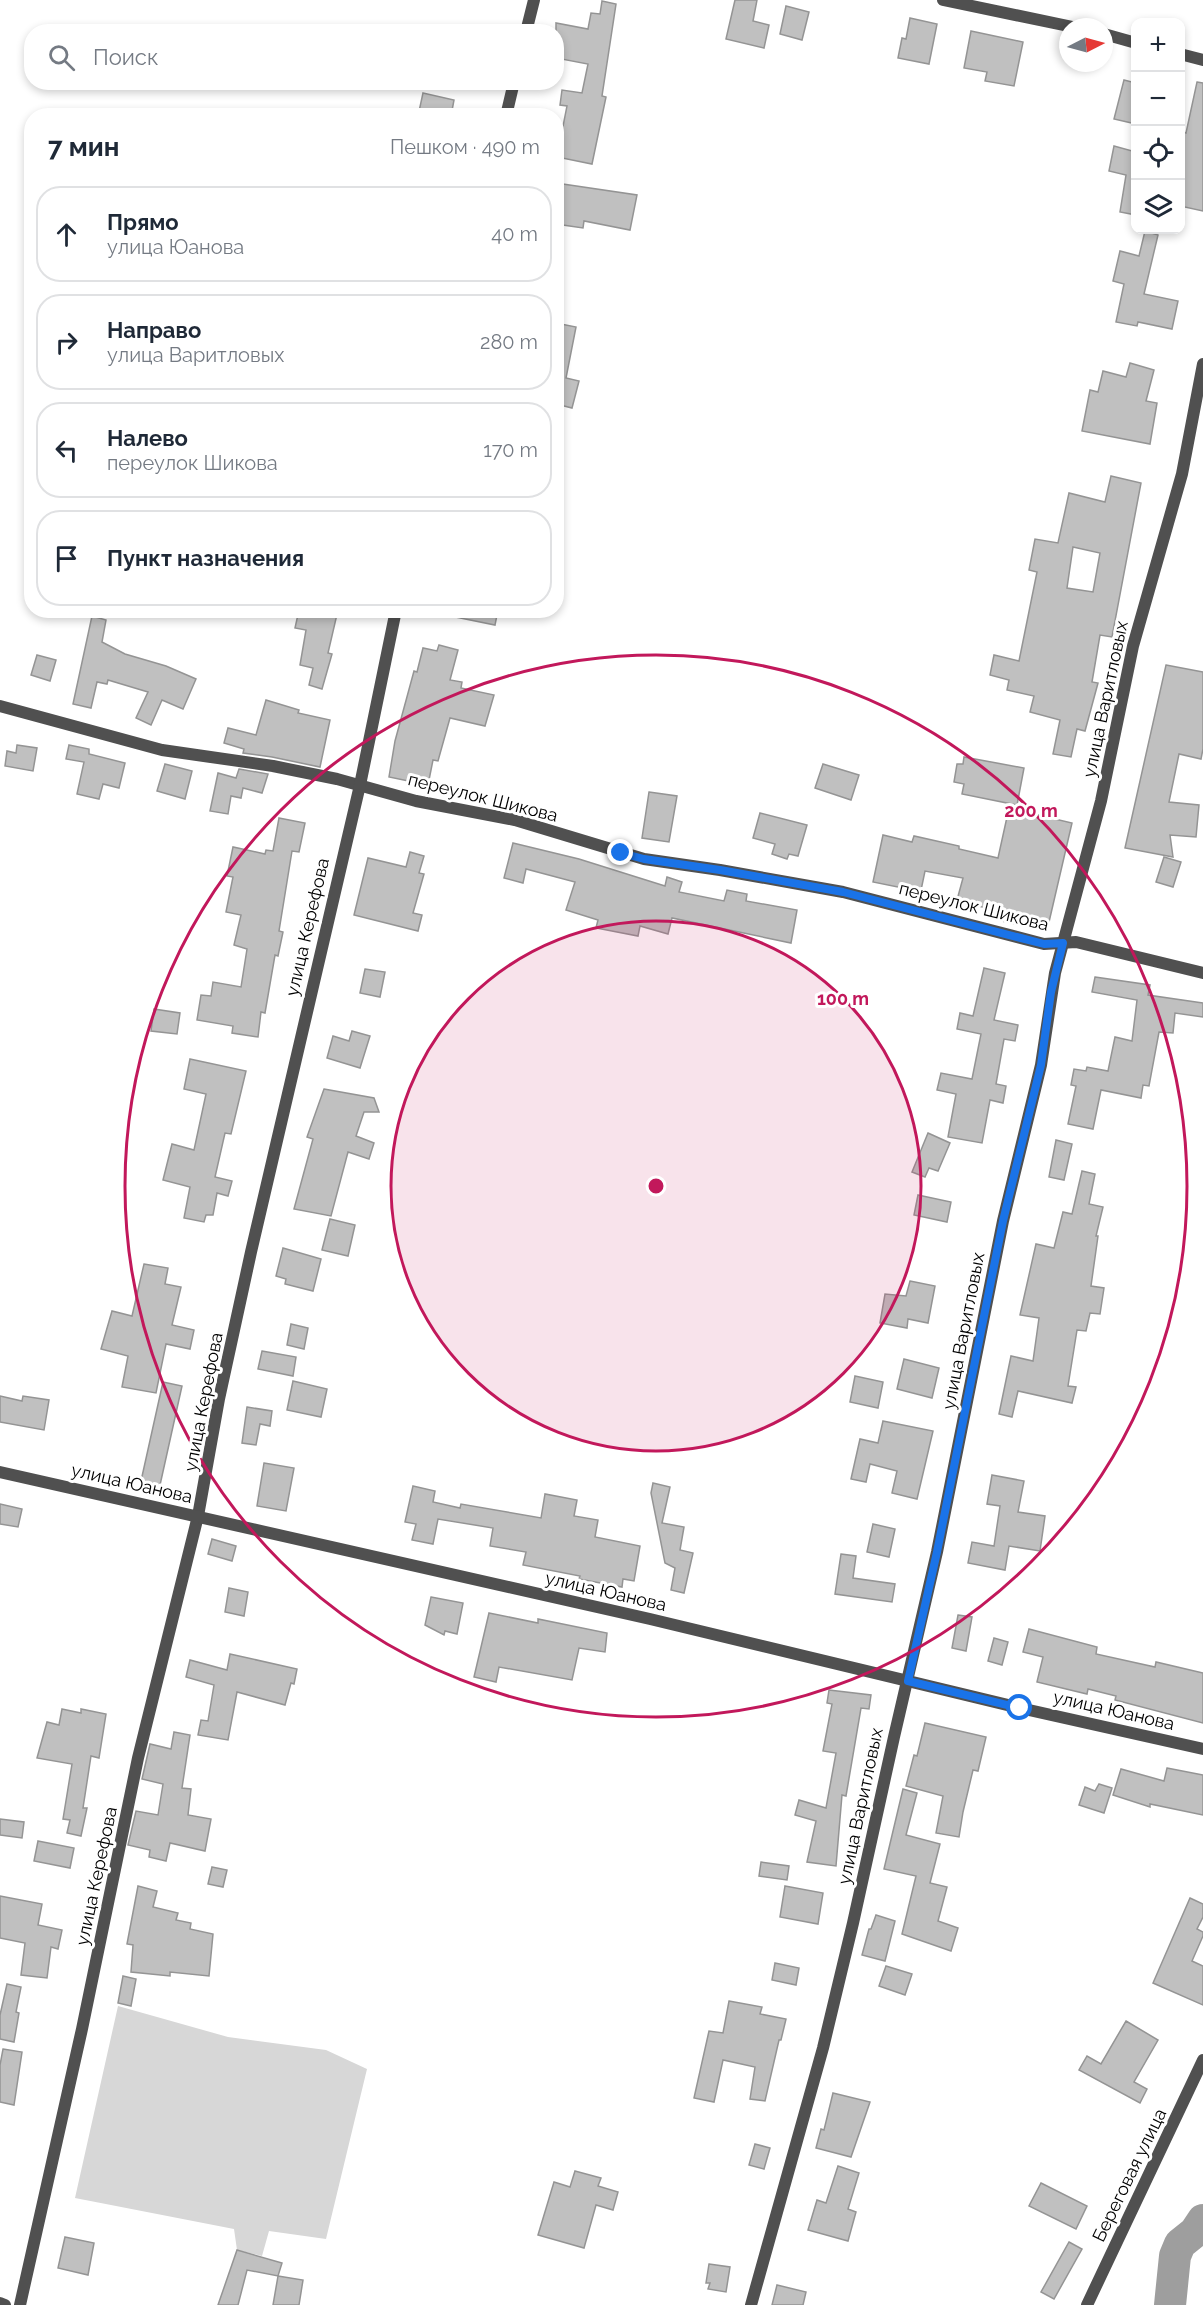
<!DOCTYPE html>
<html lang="ru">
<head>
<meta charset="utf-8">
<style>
	body { margin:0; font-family:Raleway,sans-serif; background:#f6f6f7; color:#1f2937 }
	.controls { position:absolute; right:18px; top:18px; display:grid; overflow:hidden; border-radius:12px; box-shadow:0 3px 9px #0003 }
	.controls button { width:54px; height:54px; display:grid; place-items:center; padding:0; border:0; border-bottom:2px solid #e0e1e3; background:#fff; color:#1f2937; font:30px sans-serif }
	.compass { position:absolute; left:1059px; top:18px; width:54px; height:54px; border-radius:50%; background:#fff; box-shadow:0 3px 9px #0003; rotate:84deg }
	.stop { position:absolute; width:18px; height:18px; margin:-14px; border:4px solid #1a73e8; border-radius:50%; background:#fff }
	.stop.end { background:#1a73e8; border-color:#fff; box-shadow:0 2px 6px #0008 }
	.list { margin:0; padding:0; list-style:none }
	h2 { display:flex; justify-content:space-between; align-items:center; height:78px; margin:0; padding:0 24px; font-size:26px }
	h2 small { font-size:20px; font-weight:400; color:#747a83 }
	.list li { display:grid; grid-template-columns:39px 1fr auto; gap:18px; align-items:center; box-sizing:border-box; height:96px; margin:0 12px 12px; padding:0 12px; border:2px solid #e0e1e3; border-radius:24px }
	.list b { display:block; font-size:22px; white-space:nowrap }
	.list p { margin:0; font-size:20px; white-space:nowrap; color:#747a83 }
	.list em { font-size:20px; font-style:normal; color:#747a83 }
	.icon { flex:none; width:33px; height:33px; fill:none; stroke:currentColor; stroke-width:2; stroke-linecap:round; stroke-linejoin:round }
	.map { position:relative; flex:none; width:1203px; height:2305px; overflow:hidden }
	.search { position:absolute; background:#fff; box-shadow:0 3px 9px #0003; left:24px; top:24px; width:540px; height:66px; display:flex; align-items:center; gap:15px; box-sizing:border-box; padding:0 21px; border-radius:24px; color:#747a83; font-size:22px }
	.panel { position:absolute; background:#fff; box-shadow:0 3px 9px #0003; left:24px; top:108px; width:540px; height:510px; border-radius:24px }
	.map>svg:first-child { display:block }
	.green { fill:#d7d7d7 }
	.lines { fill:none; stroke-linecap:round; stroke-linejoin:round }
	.river { stroke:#9e9e9e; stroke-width:32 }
	.building { fill:#c0c0c0; stroke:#949494; stroke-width:1.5; fill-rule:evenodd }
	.minor { stroke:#505050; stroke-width:12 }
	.tertiary { stroke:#505050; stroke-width:12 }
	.route { stroke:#1a73e8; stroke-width:8 }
	.ring { fill:none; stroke:#c2185b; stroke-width:3 }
	.labels { text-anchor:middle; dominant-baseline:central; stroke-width:6; stroke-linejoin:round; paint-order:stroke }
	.street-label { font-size:18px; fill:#000; stroke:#fff }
	.centre { fill:#c2185b; stroke:#fff; stroke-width:3 }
	.ring-label { font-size:18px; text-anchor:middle; font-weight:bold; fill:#c2185b; stroke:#fff; stroke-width:6; stroke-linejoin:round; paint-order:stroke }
</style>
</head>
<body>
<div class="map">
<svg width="1203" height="2305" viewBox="0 0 1203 2305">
	<rect width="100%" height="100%" fill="#fff"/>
	<path class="green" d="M118,2006L228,2037L326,2050L367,2069L326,2239L269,2231L262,2256L237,2250L234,2229L75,2198Z"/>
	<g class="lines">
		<path class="river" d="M1170,2305L1175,2256L1180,2244L1195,2232L1203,2220"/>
	</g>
	<g class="building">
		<path d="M735,0H757L753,21L769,25L764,48L726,39Z"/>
		<path d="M602,1L616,4L602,96L606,97L592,164L557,157L567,106L560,105L562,90L582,93L588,64L556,58V23L588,29L591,13L600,14Z"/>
		<path d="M786,6L809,12L802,40L780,34Z"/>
		<path d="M910,18L937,24L929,64L898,58L902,38L906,39Z"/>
		<path d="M971,31L1023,42L1014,86L985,81L987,72L964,68Z"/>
		<path d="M1124,80L1136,83V124L1114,119Z"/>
		<path d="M1197,82L1203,83V211L1180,206V131L1186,133Z"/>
		<path d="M423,93L454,100L451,116H418Z"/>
		<path d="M1114,146L1136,152V215L1120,212L1126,175L1109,171Z"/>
		<path d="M556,183L637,195L630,230L584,221L583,228L556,224Z"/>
		<path d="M1145,231L1158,235L1144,294L1178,301L1172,329L1138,322L1137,326L1116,322L1124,284L1113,281L1120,251L1139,256Z"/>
		<path d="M556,323L576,327L566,378L579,381L572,408L556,404Z"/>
		<path d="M1130,363L1154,370L1146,401L1157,403L1150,444L1082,431L1090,390L1098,392L1103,371L1126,377Z"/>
		<path d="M1111,476L1141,483L1112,637L1100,635L1092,682L1098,683L1085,731L1077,729L1071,757L1053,754L1060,720L1030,712L1034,696L1007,690L1009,680L990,675L994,655L1019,661L1037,572L1029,570L1035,539L1058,543L1069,493L1105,502ZM1073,547L1100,553L1093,592L1067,588Z"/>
		<path d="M299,610H338L328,653L332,654L322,689L309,685L313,668L300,665L306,630L295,628Z"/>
		<path d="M456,610H498L495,625L455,617Z"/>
		<path d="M92,616L106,620L102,642L125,654L166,666L196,679L183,709L162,700L151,725L136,718L148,692L108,680L107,684L97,682L91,708L73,704Z"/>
		<path d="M439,645L458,650L450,680L462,682L461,688L494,695L485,726L450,718L438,761L433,760L428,785L389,777L395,741L414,671L417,672L423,648L437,651Z"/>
		<path d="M37,655L56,660L50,681L31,675Z"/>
		<path d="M1166,665L1203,672V749L1201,759L1179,754L1169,802L1199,805L1196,837L1170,835L1173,857L1125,848Z"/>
		<path d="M266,700L299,710L298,713L330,720L320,767L272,757L243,753L244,749L224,743L228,728L256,735Z"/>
		<path d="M17,745L37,748L33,771L5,766L7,751L16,753Z"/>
		<path d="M69,745L89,749V754L125,763L119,788L103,784L99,799L77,794L84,762L66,759Z"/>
		<path d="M964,757L1024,768L1017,805L962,794L964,784L954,782L957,764H963Z"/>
		<path d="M165,764L192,771L185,799L157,791Z"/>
		<path d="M823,764L859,775L851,800L815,788Z"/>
		<path d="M239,769L268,774L262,793L243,788L241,798L231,796L228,814L210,811L218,773L236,778Z"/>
		<path d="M649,792L677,796L669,842L642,838Z"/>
		<path d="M1009,808L1072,823L1049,922L1017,915L1015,924L984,917L986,908L957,900L963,878L925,871L920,895L902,891L903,888L873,882L883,835L912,842L914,836L959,846V849L998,858Z"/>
		<path d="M760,813L807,825L798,856L789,854L787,859L772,854L775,844L753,838Z"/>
		<path d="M279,818L305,823L299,852L292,851L279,931L283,932L278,956L275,955L265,1013L261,1012L258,1037L232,1033L233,1026L197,1020L201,995L211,996L213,982L241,987L247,949L234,945L241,915L226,912L233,877L227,876L233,847L265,854L266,850L273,851Z"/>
		<path d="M513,843L579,859L665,886L667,877L682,882L679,892L724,901L727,890L747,894L746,901L797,910L791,943L672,918L668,934L640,926L638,936L596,928L598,920L566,910L575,882L526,869L523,883L504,878Z"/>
		<path d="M410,852L424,856L419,873L424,874L413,913L422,915L418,931L354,915L368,858L406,867Z"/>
		<path d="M1164,857L1181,862L1173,887L1156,882Z"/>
		<path d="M984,968L1005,973L994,1020L1018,1025L1015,1041L1004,1039L996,1084L1006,1086L1003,1103L990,1100L982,1143L948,1137L956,1094L937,1090L941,1073L972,1079L981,1034L957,1029L960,1013L973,1016Z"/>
		<path d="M365,969L385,972L380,997L360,993Z"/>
		<path d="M1095,977L1150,985L1148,995L1203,1003V1017L1175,1013L1173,1033L1159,1032L1149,1086L1143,1085L1141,1098L1101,1090L1093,1129L1068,1124L1076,1086L1071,1085L1074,1069L1086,1071L1087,1067L1108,1071L1115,1037L1132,1041L1137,1000L1092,992Z"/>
		<path d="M154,1009L180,1013L177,1034L151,1031Z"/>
		<path d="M352,1031L370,1036L360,1068L327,1058L333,1036L349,1041Z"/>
		<path d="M190,1059L246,1071L231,1134L225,1133L215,1177L232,1181L228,1196L217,1193L213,1215H206L204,1222L184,1218L190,1187L163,1180L172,1144L194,1150L206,1094L184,1089Z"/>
		<path d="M324,1089L374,1098L379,1112H364L356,1136L374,1143L369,1159L348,1152L331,1216L294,1209L313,1139L307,1137Z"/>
		<path d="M928,1133L950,1143L938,1171L929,1168L925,1177L912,1172Z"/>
		<path d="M1056,1140L1072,1144L1064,1180L1049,1177Z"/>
		<path d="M1082,1171L1095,1174L1089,1204L1103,1207L1096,1236H1098L1091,1286L1104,1288L1100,1314L1090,1313L1086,1331L1077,1330L1068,1386L1076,1387L1072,1403L1018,1391L1012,1417L999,1414L1011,1356L1033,1361L1039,1318L1020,1315L1036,1244L1054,1248L1063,1212L1072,1214Z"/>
		<path d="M918,1195L951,1202L947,1222L914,1215Z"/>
		<path d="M330,1219L355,1225L348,1256L322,1250Z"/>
		<path d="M283,1248L321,1259L313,1291L285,1284L286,1279L276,1276Z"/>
		<path d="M144,1264L168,1268L165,1284L181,1287L172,1325L194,1330L190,1349L166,1344L156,1393L122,1387L128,1356L101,1349L112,1311L132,1316Z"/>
		<path d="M910,1281L935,1286L928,1323L908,1319L907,1328L880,1323L885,1294L906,1296Z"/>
		<path d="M291,1324L308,1328L304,1349L287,1345Z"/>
		<path d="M262,1351L296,1357L293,1376L258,1369Z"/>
		<path d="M904,1359L939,1368L932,1398L897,1389Z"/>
		<path d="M855,1376L883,1382L878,1408L850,1402Z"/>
		<path d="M293,1381L327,1389L321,1417L287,1410Z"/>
		<path d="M163,1382L182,1386L160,1485L141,1481Z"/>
		<path d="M0,1396L22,1401L23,1396L49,1400L44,1430L0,1422Z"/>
		<path d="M247,1407L272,1411L270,1426L260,1424L256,1445L242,1443Z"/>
		<path d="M883,1421L933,1431L917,1499L892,1493L897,1471L870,1464L866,1482L851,1479L860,1439L878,1443Z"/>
		<path d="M264,1463L294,1468L286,1511L257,1506Z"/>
		<path d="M992,1475L1024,1481L1018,1512L1045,1516L1040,1551L1009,1546L1005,1570L968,1563L972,1542L994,1546L1000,1506L987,1504Z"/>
		<path d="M653,1483L670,1487L662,1523L684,1527L680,1550L693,1553L684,1593L671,1590L675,1568L665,1563L651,1493Z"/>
		<path d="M413,1486L435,1491L433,1502L460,1508L461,1504L541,1518L545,1494L577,1500L574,1516L598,1520L595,1537L640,1546L634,1581L623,1579L622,1587L579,1579L580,1576L523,1565L526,1552L490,1546L493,1528L438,1519L433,1544L412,1540L416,1524L405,1522Z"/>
		<path d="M0,1504L22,1509L18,1527L0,1524Z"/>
		<path d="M873,1524L895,1529L889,1557L867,1552Z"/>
		<path d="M212,1539L236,1546L232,1561L208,1554Z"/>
		<path d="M841,1554L856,1556L853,1578L895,1584L892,1602L835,1594Z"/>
		<path d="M229,1588L248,1592L244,1616L225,1612Z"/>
		<path d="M431,1597L463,1603L457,1634L445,1631L444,1635L425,1625Z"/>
		<path d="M489,1613L538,1623V1619L607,1633L605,1652L579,1648L572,1680L499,1667L496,1682L474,1677Z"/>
		<path d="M958,1615L972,1617L966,1651L952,1648Z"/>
		<path d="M1029,1629L1097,1647L1096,1654L1155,1667L1156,1662L1203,1673V1723L1115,1700L1116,1696L1088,1689L1087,1694L1037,1682L1043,1657L1023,1652Z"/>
		<path d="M994,1638L1008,1642L1002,1665L988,1661Z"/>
		<path d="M230,1654L297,1669L294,1684L291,1683L285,1705L237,1692L228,1740L198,1735L201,1720L208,1721L214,1685L186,1677L190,1660L227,1670Z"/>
		<path d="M829,1690L871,1695L869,1709L861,1708L846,1796L842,1795L836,1866L807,1862L816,1821L795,1815L799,1800L826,1808L836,1753L823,1751L832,1704L827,1703Z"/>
		<path d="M62,1709L81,1713V1709L106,1714L99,1758L91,1756L83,1808H87L81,1836L67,1833L70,1820L63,1819L72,1764L37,1758L47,1722L59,1725Z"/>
		<path d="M925,1723L986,1737L978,1771L973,1770L963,1812L959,1837L936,1833L943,1796L906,1786L914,1755L917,1756Z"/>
		<path d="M174,1732L190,1735L182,1788L191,1789L188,1815L211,1819L205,1851L170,1843L166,1861L149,1857L150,1850L128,1845L136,1811L158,1815L163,1784L142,1779L150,1744L171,1749Z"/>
		<path d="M1167,1768L1203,1775V1815L1150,1804V1807L1113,1795L1121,1769L1164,1781Z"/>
		<path d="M1099,1784L1112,1788L1104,1813L1079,1805L1085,1787L1095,1791Z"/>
		<path d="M903,1789L917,1793L906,1835L940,1844L930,1883L947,1887L938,1921L958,1928L951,1951L902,1934L916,1876L884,1869Z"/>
		<path d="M0,1819L24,1822L22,1838L0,1835Z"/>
		<path d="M38,1841L74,1848L70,1868L34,1861Z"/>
		<path d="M761,1862L789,1866L787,1880L759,1876Z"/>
		<path d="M212,1867L227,1870L223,1887L208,1884Z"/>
		<path d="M138,1886L157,1891L153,1907L178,1913L176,1920L191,1923L190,1929L213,1934L209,1976L170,1972V1976L131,1972L133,1945L127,1944Z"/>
		<path d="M785,1886L823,1893L818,1924L780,1917Z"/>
		<path d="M0,1896L42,1904L38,1925L62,1930L58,1949L51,1947L47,1978L21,1975L25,1943L0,1938Z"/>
		<path d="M1190,1898L1203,1904V1917L1197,1929L1203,1932V1936L1192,1961L1203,1966V2005L1153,1983Z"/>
		<path d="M876,1915L895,1921L885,1961L862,1955L869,1929H871Z"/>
		<path d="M775,1963L799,1968L796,1985L772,1980Z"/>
		<path d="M886,1966L912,1974L905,1995L879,1986Z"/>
		<path d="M123,1976L136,1979L131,2006L118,2003Z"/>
		<path d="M7,1984L21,1987L16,2012L19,2013L14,2042L0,2039V2015Z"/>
		<path d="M729,2001L762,2007L760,2014L786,2019L781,2040H779L765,2101L750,2099L755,2067L723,2060L714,2102L694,2098L709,2031L723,2033Z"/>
		<path d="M1126,2021L1158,2040L1134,2082L1147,2089L1140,2103L1079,2070L1087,2056L1101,2064Z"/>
		<path d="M3,2049L22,2052L14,2105L0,2102V2065Z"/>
		<path d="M833,2093L870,2102L851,2157L816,2148L821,2129L824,2130Z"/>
		<path d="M755,2144L770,2148L764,2169L749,2165Z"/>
		<path d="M838,2166L859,2173L848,2209L856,2212L848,2241L808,2230L817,2200L826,2203Z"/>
		<path d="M575,2171L601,2178L598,2186L618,2192L613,2210L596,2205L584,2248L538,2235L554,2182L570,2187Z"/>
		<path d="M1041,2183L1087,2206L1076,2229L1029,2206Z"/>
		<path d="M65,2237L94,2243L88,2275L58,2268Z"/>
		<path d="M1069,2242L1082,2249L1054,2299L1041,2292Z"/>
		<path d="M237,2250L282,2263L278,2276L247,2270L238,2305H218Z"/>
		<path d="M709,2264L730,2267L726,2292L708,2289L710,2283H706Z"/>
		<path d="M278,2276L303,2280L299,2305H273Z"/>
		<path d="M777,2285L806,2292L803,2305H772Z"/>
	</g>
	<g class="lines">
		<g class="minor">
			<path d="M943,0L1073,27"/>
			<path d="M526,32L534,0"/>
			<path d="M1104,34L1136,43"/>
			<path d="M1180,54L1203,60"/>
			<path d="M506,116L514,82"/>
			<path d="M0,706L162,750L273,766L337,779L416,801L515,820L644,859L720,870L843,892L1044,944L1076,942L1203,973"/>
			<path d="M0,2303L5,2305"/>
			<path d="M20,2305L82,2029L138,1758L198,1516L219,1399L251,1252L360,785L396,610"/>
			<path d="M751,2305L823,2048L853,1923L894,1737L937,1552L1003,1221L1041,1065L1055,973L1101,801L1133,646L1182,474L1203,364"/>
			<path d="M1087,2305L1203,2060"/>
		</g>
		<path class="tertiary" d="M0,1472L650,1619L1020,1708L1203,1749"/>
	</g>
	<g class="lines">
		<path class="route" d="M621,853L644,859L720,870L843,892L1044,944L1063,943L1051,992L1041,1065L1003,1221L937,1552L908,1681L1020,1708"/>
	</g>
	<circle cx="656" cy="1186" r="265" fill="#c2185b" fill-opacity=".12"/>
	<g class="ring">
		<circle cx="656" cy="1186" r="265"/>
		<circle cx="656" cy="1186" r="531"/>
	</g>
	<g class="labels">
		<g class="street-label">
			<text transform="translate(1105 699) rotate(-78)">улица Варитловых</text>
			<text transform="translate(483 797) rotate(14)">переулок Шикова</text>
			<text transform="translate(974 906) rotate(14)">переулок Шикова</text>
			<text transform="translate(307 927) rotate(-77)">улица Керефова</text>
			<text transform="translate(963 1331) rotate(-79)">улица Варитловых</text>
			<text transform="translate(203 1402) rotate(-79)">улица Керефова</text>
			<text transform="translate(132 1483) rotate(13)">улица Юанова</text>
			<text transform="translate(606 1591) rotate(13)">улица Юанова</text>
			<text transform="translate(1114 1710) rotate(13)">улица Юанова</text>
			<text transform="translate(860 1806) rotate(-78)">улица Варитловых</text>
			<text transform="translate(96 1876) rotate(-78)">улица Керефова</text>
			<text transform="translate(1129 2175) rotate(-64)">Береговая улица</text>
		</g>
	</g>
	<circle cx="656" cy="1186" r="9" class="centre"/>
	<g class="ring-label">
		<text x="1031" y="817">200 m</text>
		<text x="843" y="1005">100 m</text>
	</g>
</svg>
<div class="controls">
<button>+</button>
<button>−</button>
<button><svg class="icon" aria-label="locate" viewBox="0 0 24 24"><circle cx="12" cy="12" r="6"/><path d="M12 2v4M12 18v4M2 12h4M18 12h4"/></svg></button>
<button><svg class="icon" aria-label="layers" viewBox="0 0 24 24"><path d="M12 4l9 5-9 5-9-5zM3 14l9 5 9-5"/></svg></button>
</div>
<svg class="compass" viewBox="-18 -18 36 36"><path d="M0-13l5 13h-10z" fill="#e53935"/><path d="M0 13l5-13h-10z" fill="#747a83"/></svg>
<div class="stop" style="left:1020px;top:1708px"></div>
<div class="stop end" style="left:621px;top:853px"></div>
<div class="search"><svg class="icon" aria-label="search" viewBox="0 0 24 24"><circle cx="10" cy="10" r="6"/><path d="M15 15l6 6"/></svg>Поиск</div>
<section class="panel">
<h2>7 мин<small>Пешком · 490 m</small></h2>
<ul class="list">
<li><svg class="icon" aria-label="ahead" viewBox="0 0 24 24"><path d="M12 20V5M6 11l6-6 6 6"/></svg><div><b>Прямо</b><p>улица Юанова</p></div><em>40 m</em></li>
<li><svg class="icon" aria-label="right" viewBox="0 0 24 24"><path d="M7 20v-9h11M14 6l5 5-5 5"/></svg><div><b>Направо</b><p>улица Варитловых</p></div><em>280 m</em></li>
<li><svg class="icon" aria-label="left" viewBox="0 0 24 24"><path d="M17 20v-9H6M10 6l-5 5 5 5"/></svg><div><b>Налево</b><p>переулок Шикова</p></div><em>170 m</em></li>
<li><svg class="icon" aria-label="arrive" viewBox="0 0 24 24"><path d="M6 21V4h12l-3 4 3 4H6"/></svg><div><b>Пункт назначения</b></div></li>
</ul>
</section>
</div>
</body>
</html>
